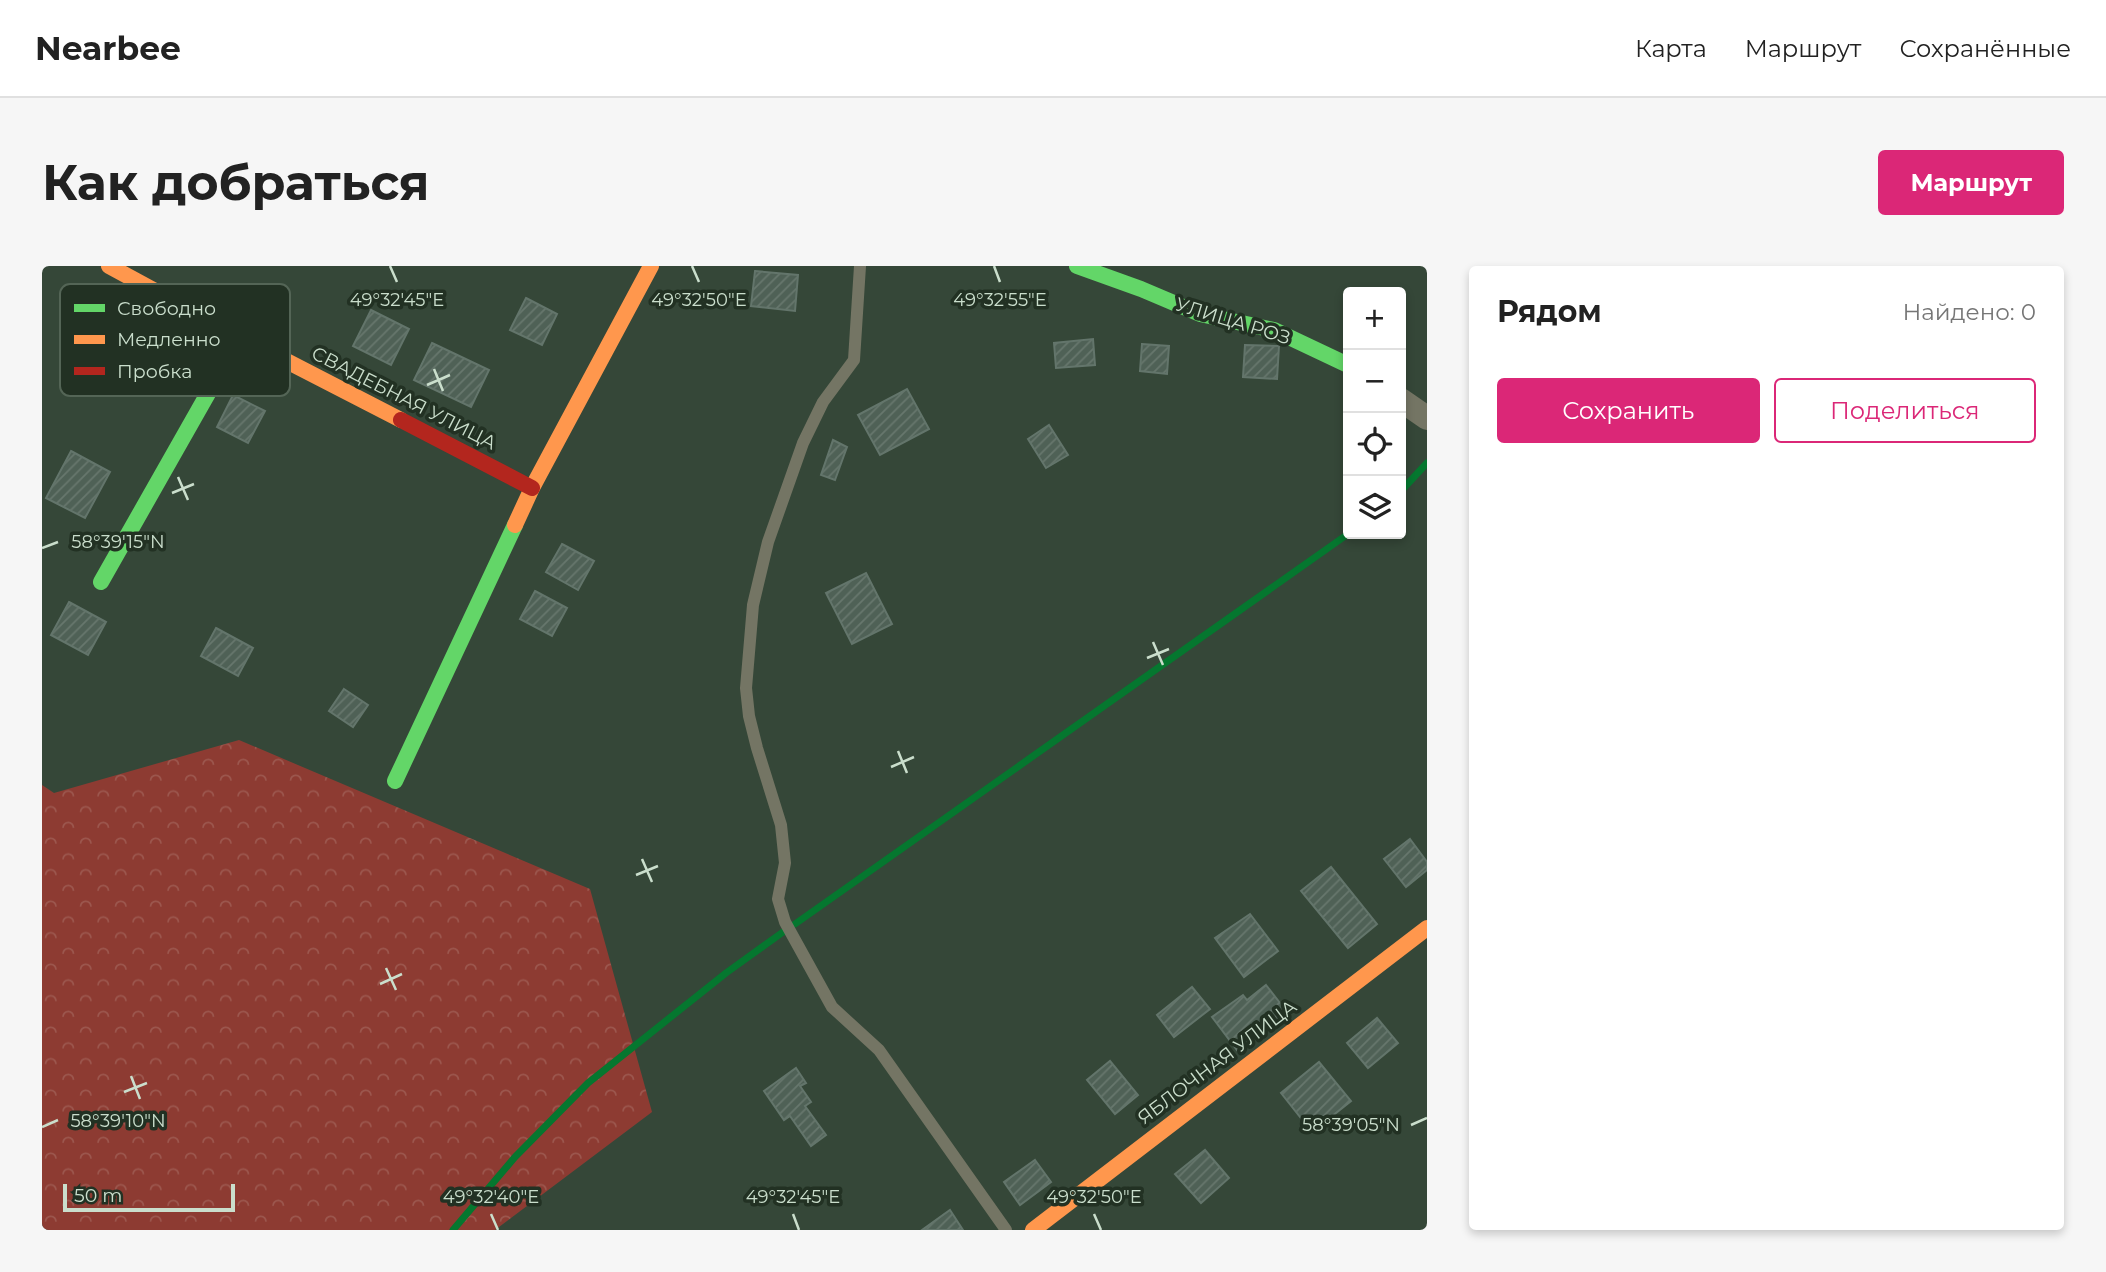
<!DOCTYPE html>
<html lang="ru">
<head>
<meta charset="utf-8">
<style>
	body { margin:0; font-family:Montserrat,sans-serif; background:#f6f6f6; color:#222 }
	.controls { position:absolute; right:21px; top:21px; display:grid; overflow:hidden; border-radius:7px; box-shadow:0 4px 10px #0003 }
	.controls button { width:63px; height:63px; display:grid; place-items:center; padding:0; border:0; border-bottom:2px solid #e0e0e0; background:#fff; color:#222; font:35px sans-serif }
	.scale { position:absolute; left:21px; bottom:18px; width:172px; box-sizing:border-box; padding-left:7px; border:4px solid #cadecc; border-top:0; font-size:19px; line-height:24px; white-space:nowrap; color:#cadecc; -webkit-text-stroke:5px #223123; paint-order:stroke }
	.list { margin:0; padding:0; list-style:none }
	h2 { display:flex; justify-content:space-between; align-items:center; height:91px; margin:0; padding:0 28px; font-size:30px }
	h2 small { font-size:23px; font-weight:400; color:#767676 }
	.actions { display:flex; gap:14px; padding:21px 28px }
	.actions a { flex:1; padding:16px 0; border:2px solid #db2777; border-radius:7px; text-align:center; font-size:24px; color:#db2777 }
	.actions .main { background:#db2777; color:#fff }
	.icon { flex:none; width:38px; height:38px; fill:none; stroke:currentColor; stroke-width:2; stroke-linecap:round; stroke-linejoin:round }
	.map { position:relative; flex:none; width:1385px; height:964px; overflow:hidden; border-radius:7px }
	header { display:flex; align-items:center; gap:42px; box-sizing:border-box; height:98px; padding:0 35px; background:#fff; border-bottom:2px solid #e0e0e0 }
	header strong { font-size:33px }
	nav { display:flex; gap:38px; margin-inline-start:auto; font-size:24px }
	.intro { display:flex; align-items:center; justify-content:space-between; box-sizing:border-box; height:168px; padding:0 42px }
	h1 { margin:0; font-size:49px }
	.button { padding:18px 32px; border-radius:7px; background:#db2777; color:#fff; font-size:24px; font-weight:700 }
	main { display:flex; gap:42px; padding:0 42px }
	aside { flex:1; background:#fff; border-radius:7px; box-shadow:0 4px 10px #0003 }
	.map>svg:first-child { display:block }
	.forest { fill:url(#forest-crowns) }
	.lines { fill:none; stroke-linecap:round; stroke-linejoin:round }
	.stream { stroke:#05772f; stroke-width:7 }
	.building { fill:url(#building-hatch); stroke:#63756b; stroke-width:2 }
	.lane { stroke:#747564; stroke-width:12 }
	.street { stroke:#747564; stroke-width:24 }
	.fast { stroke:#63d668; stroke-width:16 }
	.slow { stroke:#ff974d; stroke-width:16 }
	.jam { stroke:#b3261e; stroke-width:16 }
	.ticks { fill:none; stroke:#cadecc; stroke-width:2.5 }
	.labels { text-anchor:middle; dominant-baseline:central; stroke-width:7; stroke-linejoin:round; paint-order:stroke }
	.street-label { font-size:19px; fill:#cadecc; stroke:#223123 }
	.key { fill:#223123; stroke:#546556; stroke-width:2 }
	.key-label { font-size:19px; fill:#cadecc }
	.ticks-label { font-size:18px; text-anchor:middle; fill:#cadecc; stroke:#223123; stroke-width:7; stroke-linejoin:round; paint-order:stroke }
</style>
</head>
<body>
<header>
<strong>Nearbee</strong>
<nav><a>Карта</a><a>Маршрут</a><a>Сохранённые</a></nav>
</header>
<div class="intro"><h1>Как добраться</h1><a class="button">Маршрут</a></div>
<main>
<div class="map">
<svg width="1385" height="964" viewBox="0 0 1385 964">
	<defs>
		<pattern id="forest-crowns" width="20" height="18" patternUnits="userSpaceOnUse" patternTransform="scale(1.75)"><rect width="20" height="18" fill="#8d3b32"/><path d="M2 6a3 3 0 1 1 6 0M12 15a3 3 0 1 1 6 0" fill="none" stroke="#9c574e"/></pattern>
		<pattern id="building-hatch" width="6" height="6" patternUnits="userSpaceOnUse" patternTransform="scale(1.75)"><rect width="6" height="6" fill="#4f6156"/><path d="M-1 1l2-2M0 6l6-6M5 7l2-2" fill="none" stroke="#67776d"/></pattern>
	</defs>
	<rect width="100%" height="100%" fill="#354738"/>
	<path class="forest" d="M197,474L548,623L610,846L453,964H0V519L12,527Z"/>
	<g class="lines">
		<g class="stream">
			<path d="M1359,225L1385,197"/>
			<path d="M753,658L1306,268"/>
			<path d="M411,964L473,891L546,817L684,707L741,666"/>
		</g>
	</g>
	<g class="building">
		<path d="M713,5L756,9L753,45L709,40Z"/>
		<path d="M484,32L515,48L500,79L468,64Z"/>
		<path d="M329,44L367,63L349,99L311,80Z"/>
		<path d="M1051,73L1053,99L1014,102L1012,77Z"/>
		<path d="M390,77L447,104L429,141L372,114Z"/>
		<path d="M1100,78L1127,80L1125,108L1098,105Z"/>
		<path d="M1203,79L1237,80L1235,113L1201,111Z"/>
		<path d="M865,123L887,163L838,189L816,149Z"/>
		<path d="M191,129L223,145L206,177L175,161Z"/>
		<path d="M1007,159L1026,189L1004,202L986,173Z"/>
		<path d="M791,174L805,181L793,214L779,209Z"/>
		<path d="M29,185L68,206L43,252L4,232Z"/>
		<path d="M520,278L552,295L536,324L504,306Z"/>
		<path d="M824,307L850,358L810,378L784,327Z"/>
		<path d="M493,325L525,342L510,370L478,353Z"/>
		<path d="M27,336L64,356L46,389L9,369Z"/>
		<path d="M174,362L211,382L196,410L159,390Z"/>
		<path d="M302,423L326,439L311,461L287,445Z"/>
		<path d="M1368,573L1385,596V604L1364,621L1342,593Z"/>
		<path d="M1289,601L1335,658L1306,682L1259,625Z"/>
		<path d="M1208,648L1236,685L1202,711L1173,672Z"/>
		<path d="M1224,719L1245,746L1195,784L1170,751L1201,729L1205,734Z"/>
		<path d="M1150,721L1168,743L1132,771L1115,749Z"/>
		<path d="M1335,752L1356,777L1326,802L1305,777Z"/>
		<path d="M1068,795L1096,829L1073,848L1045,814Z"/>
		<path d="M1277,796L1309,835L1270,866L1239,827Z"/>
		<path d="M754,802L764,817L758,820L769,836L763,840L784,869L769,880L748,850L742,854L722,825Z"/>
		<path d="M1163,884L1187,912L1159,937L1133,908Z"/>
		<path d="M993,894L1009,916L978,939L962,916Z"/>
		<path d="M908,944L921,964H880Z"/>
	</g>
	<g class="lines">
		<path class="lane" d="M818,0L812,94L781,136L761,177L726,276L711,339L704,422L707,450L715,482L739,559L743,597L736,633L743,656L790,741L837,784L964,964"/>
		<path class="street" d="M1359,134L1385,152"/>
		<g class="fast">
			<path d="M1035,0L1099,23L1158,48L1232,64L1306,99"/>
			<path d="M59,316L198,71"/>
			<path d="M353,515L473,259"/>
		</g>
		<g class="slow">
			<path d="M67,0L198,71L359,154"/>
			<path d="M473,259L490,222L609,0"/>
			<path d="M991,964L1385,662"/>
		</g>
		<path class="jam" d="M359,154L490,222"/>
	</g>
	<path class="ticks" d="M348,0L355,16M650,0L657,16M952,0L958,16M392,103L401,125M385,119L408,109M136,211L146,234M130,227L152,218M0,282L16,276M1111,376L1121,399M1105,392L1127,383M856,485L865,507M849,501L872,491M600,593L610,616M594,609L616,600M344,702L354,724M338,718L360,708M89,810L98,833M82,826L105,817M1369,859L1385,852M0,861L16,854M449,948L456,964M751,948L757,964M1052,948L1059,964"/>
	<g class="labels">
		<g class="street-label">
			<text transform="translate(1191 55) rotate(17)">УЛИЦА РОЗ</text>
			<text transform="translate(362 132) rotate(27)">СВАДЕБНАЯ УЛИЦА</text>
			<text transform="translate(1175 796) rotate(-37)">ЯБЛОЧНАЯ УЛИЦА</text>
		</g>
	</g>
	<rect x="18" y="18" width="230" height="112" rx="10" class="key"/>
	<rect x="32" y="38" width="31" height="8" fill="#63d668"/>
	<rect x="32" y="69" width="31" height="9" fill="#ff974d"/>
	<rect x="32" y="101" width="31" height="8" fill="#b3261e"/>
	<g class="key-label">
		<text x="75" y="49">Свободно</text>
		<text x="75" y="80">Медленно</text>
		<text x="75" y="112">Пробка</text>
	</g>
	<g class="ticks-label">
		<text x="355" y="40">49°32'45"E</text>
		<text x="657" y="40">49°32'50"E</text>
		<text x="958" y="40">49°32'55"E</text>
		<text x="76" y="282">58°39'15"N</text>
		<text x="76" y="861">58°39'10"N</text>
		<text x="1309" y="865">58°39'05"N</text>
		<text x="449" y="937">49°32'40"E</text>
		<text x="751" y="937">49°32'45"E</text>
		<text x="1052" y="937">49°32'50"E</text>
	</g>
</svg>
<div class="controls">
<button>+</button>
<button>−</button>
<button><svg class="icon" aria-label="locate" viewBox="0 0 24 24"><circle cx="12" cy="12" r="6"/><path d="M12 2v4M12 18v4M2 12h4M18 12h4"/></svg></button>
<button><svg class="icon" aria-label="layers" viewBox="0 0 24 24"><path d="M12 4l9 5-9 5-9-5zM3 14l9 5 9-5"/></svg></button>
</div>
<div class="scale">50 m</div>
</div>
<aside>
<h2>Рядом<small>Найдено: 0</small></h2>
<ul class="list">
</ul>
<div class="actions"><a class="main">Сохранить</a><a>Поделиться</a></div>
</aside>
</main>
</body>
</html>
